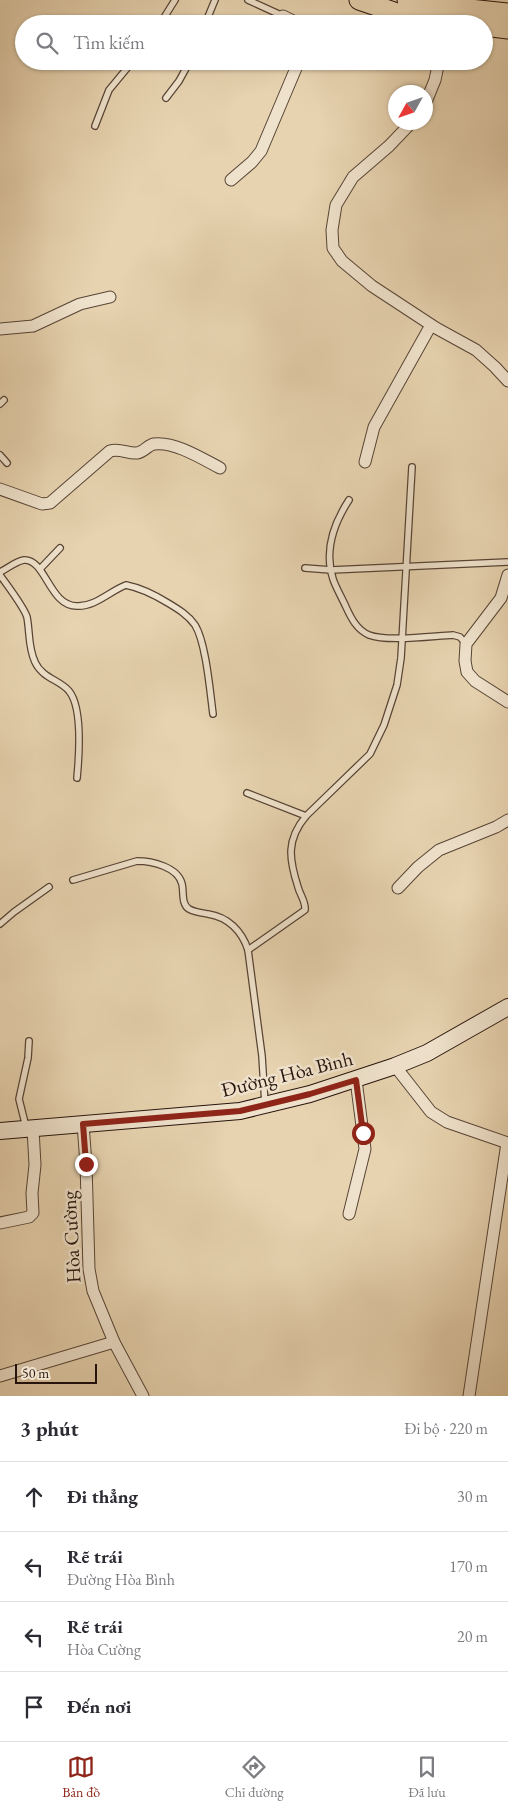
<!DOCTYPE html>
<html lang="vi">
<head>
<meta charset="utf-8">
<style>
	body { margin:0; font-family:"EB Garamond",serif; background:#f2f2f3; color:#2b2b33 }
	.compass { position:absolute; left:388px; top:85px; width:45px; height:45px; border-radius:50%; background:#fff; box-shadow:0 1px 4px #0004; rotate:230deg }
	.scale { position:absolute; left:15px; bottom:12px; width:82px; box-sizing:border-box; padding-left:5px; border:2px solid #27140c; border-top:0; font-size:14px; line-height:18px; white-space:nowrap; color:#27140c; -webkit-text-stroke:4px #efe2cc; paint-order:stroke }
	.stop { position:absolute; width:15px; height:15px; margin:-11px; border:4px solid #8f2418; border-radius:50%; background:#fff }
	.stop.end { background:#8f2418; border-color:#fff; box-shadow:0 1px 5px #0008 }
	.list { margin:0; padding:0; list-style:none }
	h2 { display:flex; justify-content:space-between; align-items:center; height:65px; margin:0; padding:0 20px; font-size:21px }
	h2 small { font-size:16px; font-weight:400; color:#7c7c81 }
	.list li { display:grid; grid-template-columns:32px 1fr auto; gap:15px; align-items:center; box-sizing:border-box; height:70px; padding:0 20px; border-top:1px solid #e1e1e2 }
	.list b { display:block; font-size:19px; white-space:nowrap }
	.list p { margin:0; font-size:16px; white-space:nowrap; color:#7c7c81 }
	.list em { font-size:16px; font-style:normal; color:#7c7c81 }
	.icon { flex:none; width:28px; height:28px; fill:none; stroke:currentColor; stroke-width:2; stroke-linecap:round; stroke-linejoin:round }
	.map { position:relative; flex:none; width:508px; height:1396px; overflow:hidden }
	.search { position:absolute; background:#fff; box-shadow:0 1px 4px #0004; left:15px; right:15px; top:15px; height:55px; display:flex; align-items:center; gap:12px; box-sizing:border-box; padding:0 18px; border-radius:28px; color:#7c7c81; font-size:19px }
	.sheet { height:345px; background:#fff }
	nav { display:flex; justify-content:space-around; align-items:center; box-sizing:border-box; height:70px; border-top:1px solid #e1e1e2; background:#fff; font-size:14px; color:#7c7c81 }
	nav a { display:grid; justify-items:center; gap:2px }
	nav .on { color:#8f2418 }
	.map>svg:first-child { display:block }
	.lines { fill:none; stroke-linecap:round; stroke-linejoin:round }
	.lane-casing { stroke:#574435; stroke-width:8 }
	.street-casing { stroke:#574435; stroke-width:13 }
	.secondary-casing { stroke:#27140c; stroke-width:18 }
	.primary-casing { stroke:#27140c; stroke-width:21 }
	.lane { stroke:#efe2cc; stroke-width:5.5 }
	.street { stroke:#efe2cc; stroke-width:11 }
	.secondary { stroke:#efe2cc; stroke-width:16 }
	.primary { stroke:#e7d3b0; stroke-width:19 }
	.route { stroke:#8f2418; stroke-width:6 }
	.labels { text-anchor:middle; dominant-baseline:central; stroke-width:5; stroke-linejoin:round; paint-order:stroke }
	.street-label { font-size:20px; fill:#27140c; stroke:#efe2cc }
</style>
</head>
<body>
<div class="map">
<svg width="508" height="1396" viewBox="0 0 508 1396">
	<rect width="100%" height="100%" fill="#e7d3b0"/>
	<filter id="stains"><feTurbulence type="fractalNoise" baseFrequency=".004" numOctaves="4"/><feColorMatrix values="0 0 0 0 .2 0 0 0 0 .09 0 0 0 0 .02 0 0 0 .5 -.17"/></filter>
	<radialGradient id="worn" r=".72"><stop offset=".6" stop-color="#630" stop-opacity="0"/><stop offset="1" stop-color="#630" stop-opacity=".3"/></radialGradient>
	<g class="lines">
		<defs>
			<g id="lane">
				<path d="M248,0L283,16"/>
				<path d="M160,24L175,0"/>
				<path d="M205,24L215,0"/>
				<path d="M166,98L179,81L190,61"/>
				<path d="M95,126L109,90L133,61"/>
				<path d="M0,404L4,400"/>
				<path d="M0,455L7,463"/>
				<path d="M349,500C334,523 324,551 333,579C336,588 342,598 346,607C351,618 357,630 369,635C387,642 432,636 453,635L460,637L466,644"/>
				<path d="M305,568L331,570L508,562"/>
				<path d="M40,569L60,548"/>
				<path d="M0,572C7,569 16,561 24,560C46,559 49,606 77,606C95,607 110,591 126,585C141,588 155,595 168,603C178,609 188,615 195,625C206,643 210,691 213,714"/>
				<path d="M0,575C7,585 24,607 27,617C30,633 28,647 35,662C42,678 60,680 69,691C83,708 79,757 77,778"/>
				<path d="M247,793L306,816"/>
				<path d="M73,880L137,861C152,861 178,867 182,884C184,892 181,904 189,909C194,912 202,913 208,914C228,917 242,931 248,950L262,1056L265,1104"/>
				<path d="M0,924L14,912L49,887"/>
				<path d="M248,950L305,910C306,902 300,895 298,887C289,859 286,840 306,816L370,754L384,725L397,685L401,658L412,467"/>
				<path d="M26,1127L19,1099L28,1058L29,1041"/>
			</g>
			<g id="street">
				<path d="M283,16L299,24"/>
				<path d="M426,102L435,80L439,61"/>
				<path d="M412,122L389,146L353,177L336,205L332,230L333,248L342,261L372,286L436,328L476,350L495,367L508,381"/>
				<path d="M231,180L252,162L261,151L299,61"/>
				<path d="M0,329L33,326L80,304L110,297"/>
				<path d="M365,462L374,427L431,325"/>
				<path d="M0,489L42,504L50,503L110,451C120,448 128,454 137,453C144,452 148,445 154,444C174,441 203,459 220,468"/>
				<path d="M508,575L501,598L466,644L465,661L467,672L475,681L508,702"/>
				<path d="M398,888L418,867L439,850L496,827L508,820"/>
				<path d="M395,1066L431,1112L447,1122L508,1143"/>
				<path d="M83,1124L86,1164L89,1269L93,1291L114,1342L143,1396"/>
				<path d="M349,1214L365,1149L356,1080"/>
				<path d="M0,1223L29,1217L33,1213L32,1193L35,1165L33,1129"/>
				<path d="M0,1376L114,1342"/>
				<path d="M469,1396L507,1143"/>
			</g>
			<path id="secondary" d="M0,1131L240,1111L310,1094L395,1066L427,1053L508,1007"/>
			<g id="primary">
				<path d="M359,0L394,12L462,24"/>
				<path d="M407,0L441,6L508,13"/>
				<path d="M484,26L508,29"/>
			</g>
		</defs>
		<use href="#lane" class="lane-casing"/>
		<use href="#street" class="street-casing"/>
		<use href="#secondary" class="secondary-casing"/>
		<use href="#primary" class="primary-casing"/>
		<use href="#lane" class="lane"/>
		<use href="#street" class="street"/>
		<use href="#secondary" class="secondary"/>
		<use href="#primary" class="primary"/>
	</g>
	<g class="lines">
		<path class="route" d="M86,1164L83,1124L240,1111L310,1094L356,1080L363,1133"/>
	</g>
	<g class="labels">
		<g class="street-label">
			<text transform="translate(287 1074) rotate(-14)">Đường Hòa Bình</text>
			<text transform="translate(71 1237) rotate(-93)">Hòa Cường</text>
		</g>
	</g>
	<rect width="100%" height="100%" filter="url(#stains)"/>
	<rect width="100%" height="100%" fill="url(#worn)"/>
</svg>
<svg class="compass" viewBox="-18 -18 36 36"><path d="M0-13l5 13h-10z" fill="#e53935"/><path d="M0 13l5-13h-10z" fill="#7c7c81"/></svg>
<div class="scale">50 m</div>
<div class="stop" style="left:363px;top:1133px"></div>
<div class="stop end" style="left:86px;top:1164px"></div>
<div class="search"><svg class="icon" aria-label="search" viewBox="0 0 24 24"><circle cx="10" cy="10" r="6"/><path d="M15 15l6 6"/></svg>Tìm kiếm</div>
</div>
<section class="sheet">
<h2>3 phút<small>Đi bộ · 220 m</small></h2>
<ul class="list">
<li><svg class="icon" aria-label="ahead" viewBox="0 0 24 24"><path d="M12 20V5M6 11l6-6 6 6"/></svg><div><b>Đi thẳng</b></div><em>30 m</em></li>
<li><svg class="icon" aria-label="left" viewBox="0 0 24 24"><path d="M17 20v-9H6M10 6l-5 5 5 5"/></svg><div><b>Rẽ trái</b><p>Đường Hòa Bình</p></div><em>170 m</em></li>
<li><svg class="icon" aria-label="left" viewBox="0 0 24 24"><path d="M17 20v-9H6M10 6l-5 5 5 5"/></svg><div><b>Rẽ trái</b><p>Hòa Cường</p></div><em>20 m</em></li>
<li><svg class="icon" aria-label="arrive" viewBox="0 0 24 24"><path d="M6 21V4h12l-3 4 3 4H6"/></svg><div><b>Đến nơi</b></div></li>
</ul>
</section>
<nav>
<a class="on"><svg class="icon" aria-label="map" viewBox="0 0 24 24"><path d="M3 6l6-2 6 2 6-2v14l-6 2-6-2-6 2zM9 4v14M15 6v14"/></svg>Bản đồ</a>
<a><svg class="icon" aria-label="directions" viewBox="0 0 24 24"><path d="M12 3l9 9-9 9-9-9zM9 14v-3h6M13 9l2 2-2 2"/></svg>Chỉ đường</a>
<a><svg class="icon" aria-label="saved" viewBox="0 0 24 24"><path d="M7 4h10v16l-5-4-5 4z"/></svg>Đã lưu</a>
</nav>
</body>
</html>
